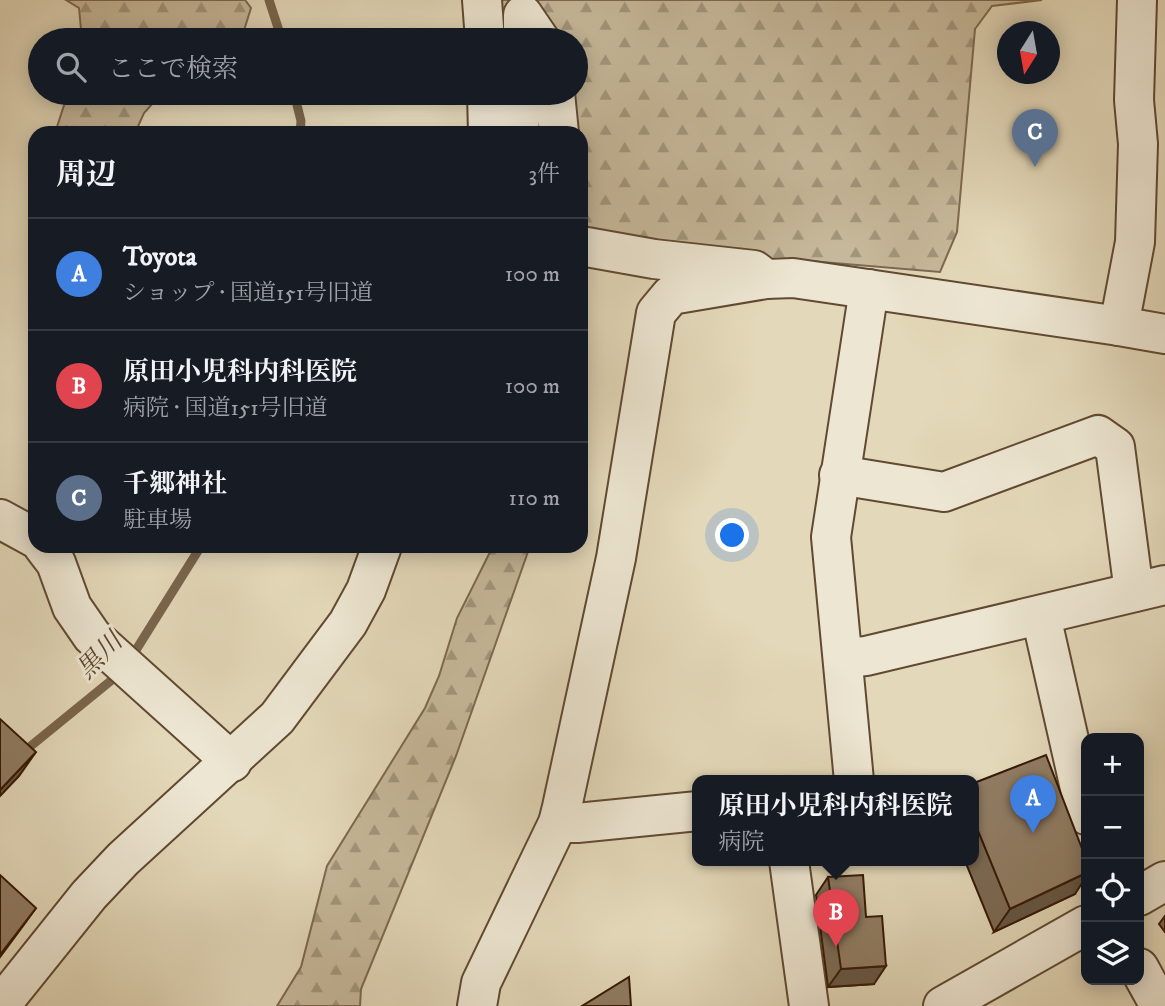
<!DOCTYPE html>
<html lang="ja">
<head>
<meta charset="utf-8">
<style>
	body { margin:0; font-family:"IM FELL DW Pica","Noto Serif JP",serif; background:#20242c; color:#f1f3f6 }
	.controls { position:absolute; right:21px; bottom:21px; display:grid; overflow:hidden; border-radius:14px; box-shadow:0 4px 18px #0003 }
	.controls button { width:63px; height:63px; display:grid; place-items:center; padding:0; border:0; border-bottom:2px solid #363941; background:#171b24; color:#f1f3f6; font:35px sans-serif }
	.compass { position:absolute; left:997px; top:21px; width:63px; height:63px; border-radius:50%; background:#171b24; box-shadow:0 4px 18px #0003; rotate:191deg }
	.you { position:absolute; left:733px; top:536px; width:24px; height:24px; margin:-18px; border:5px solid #fff; border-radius:50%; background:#1a73e8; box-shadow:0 0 0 10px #1a73e833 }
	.badge { display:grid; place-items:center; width:46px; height:46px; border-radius:50%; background:#1a73e8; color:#fff; font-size:23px; font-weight:700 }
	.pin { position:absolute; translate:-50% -58px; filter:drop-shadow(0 2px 4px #0008) }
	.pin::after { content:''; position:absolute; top:37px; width:24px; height:21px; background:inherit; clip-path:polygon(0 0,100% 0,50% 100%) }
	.popup { position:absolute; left:692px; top:775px; width:287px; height:91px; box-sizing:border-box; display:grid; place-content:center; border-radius:14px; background:#171b24; filter:drop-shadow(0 2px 5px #0005); font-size:23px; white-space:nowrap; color:#9ea1a6 }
	.popup b { font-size:26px; color:#f1f3f6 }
	.popup::after { content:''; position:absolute; left:50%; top:100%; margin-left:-14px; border:14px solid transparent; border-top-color:#171b24 }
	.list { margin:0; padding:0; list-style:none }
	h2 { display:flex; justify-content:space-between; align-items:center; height:91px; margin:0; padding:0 28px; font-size:30px }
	h2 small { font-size:23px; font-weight:400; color:#9ea1a6 }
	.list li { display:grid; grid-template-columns:46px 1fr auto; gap:21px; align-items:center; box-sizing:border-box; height:112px; padding:0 28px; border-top:2px solid #363941 }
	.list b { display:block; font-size:26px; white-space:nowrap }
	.list p { margin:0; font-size:23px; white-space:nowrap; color:#9ea1a6 }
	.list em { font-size:23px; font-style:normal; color:#9ea1a6 }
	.icon { flex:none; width:38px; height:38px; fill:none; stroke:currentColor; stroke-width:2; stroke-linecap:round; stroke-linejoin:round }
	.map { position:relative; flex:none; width:1165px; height:1006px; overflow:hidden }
	.search { position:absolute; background:#171b24; box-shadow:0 4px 18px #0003; left:28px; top:28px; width:560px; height:77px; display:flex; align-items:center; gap:18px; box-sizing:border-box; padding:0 24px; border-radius:38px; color:#9ea1a6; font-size:26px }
	.panel { position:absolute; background:#171b24; box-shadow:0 4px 18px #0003; left:28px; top:126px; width:560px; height:427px; border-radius:21px }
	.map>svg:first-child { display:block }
	.forest { fill:url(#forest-firs); stroke:#7e6850; stroke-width:2 }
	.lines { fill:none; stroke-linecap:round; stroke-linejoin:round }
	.stream { stroke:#7a654c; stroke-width:9 }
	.minor-casing { stroke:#614932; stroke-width:42 }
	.minor { stroke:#ede6d2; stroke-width:38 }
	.wall { fill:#7c6b55; stroke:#361905; stroke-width:2 }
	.shaded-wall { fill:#655745; stroke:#361905; stroke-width:2 }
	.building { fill:#907c63; stroke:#361905; stroke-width:2 }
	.labels { text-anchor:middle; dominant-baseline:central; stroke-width:6; stroke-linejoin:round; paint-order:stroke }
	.water-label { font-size:26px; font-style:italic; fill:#5e452f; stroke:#ede6d2 }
</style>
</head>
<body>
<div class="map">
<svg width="1165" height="1006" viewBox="0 0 1165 1006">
	<defs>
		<pattern id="forest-firs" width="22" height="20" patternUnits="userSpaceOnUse" patternTransform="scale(1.75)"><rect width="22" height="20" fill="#c6b89a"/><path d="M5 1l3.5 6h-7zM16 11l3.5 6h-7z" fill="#a2957c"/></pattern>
	</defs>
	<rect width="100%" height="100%" fill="#e3d8b9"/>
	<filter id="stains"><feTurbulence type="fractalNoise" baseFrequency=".00286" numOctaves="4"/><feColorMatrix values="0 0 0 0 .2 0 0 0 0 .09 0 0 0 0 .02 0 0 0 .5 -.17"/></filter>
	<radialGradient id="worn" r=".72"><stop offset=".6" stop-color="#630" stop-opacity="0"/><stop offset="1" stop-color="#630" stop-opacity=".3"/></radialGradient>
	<g class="forest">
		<path d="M66,0H245L251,8L241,40H82L79,8Z"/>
		<path d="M499,0H1042L992,6L975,29L957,232L940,272L786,259H757L581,242V133H498L499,93H576V40H499Z"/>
		<path d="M68,93H162L144,113L135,133H55Z"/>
		<path d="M493,546H530L456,756L361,989L360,1006H277L301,967L327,866L425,708L439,676L457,618Z"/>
	</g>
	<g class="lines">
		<g class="stream">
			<path d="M269,0L282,40"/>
			<path d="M294,93L301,121L300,133"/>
			<path d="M131,658L201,546"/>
			<path d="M21,754L113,679L120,671"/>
		</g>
		<defs>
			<g id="minor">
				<path d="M482,0L485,40"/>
				<path d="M1137,0L1134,100L1138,144L1135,242L1119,326L1165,334"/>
				<path d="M523,40V15L540,40"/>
				<path d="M487,93L488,133"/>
				<path d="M555,93L559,133"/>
				<path d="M519,133L522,93"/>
				<path d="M581,246L654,259L754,270L766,279L793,278L1119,326"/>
				<path d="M839,475L944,492L1098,435L1115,447L1134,592"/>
				<path d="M0,519L35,538"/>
				<path d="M43,546L56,563L72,607L92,636L232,762"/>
				<path d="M1041,616L1086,815"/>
				<path d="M844,658L866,656L1165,585"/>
				<path d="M854,781L831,537L869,289"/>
				<path d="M558,823H577L698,811"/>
				<path d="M789,861L809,1006"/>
				<path d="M1139,896L1165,881"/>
				<path d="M1139,968L1160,1006"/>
				<path d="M0,1006L89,895L123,859L277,718L348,623L366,590L382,546"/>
				<path d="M477,1006L481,983L558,823L562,807L616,558L656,313L671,295L766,279"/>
				<path d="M943,1006L1086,925"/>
			</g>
		</defs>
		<use href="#minor" class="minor-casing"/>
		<use href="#minor" class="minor"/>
	</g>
	<g class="wall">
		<path d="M974,783L1075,894L994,932L965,861H974Z"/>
		<path d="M828,877L866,917L874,984L828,987L816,895Z"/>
		<path d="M1165,916V932L1159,924Z"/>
	</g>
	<g class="shaded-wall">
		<path d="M36,752L19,776L0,796V790Z"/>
		<path d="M1086,873V877L1075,894L994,932L1010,909Z"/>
		<path d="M36,908L23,926L0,957V955Z"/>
		<path d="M886,966L874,984L828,987L841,969Z"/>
	</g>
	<g class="building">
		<path d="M0,719L36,752L0,790Z"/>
		<path d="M1046,755L1086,859V873L1010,909L974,821V783Z"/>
		<path d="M0,875L36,908L0,955Z"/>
		<path d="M863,875L866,917L882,916L886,966L841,969L828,877Z"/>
		<path d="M629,977L631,1006H582Z"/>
	</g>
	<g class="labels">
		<g class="water-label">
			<text transform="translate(100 656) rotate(-46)">黒川</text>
		</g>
	</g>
	<rect width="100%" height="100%" filter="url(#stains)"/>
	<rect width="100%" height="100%" fill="url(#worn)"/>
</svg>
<div class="controls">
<button>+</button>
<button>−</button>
<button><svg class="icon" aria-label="locate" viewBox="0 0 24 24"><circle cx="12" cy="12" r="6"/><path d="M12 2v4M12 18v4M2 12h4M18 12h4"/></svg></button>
<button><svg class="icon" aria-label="layers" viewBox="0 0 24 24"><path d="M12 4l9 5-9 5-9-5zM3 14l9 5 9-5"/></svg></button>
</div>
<svg class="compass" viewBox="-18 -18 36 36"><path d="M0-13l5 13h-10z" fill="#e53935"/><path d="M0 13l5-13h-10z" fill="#9ea1a6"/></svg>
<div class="you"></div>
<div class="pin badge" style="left:1033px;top:833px;background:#3f7fe0">A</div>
<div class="pin badge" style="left:836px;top:947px;background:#e0444e">B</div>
<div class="popup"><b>原田小児科内科医院</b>病院</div>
<div class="pin badge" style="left:1035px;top:167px;background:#5c6f8a">C</div>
<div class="search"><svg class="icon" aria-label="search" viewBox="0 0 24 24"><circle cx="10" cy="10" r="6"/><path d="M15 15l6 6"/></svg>ここで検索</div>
<section class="panel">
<h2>周辺<small>3件</small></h2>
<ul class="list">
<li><span class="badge" style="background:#3f7fe0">A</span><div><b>Toyota</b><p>ショップ · 国道151号旧道</p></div><em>100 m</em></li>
<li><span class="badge" style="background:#e0444e">B</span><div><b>原田小児科内科医院</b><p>病院 · 国道151号旧道</p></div><em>100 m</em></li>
<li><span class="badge" style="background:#5c6f8a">C</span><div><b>千郷神社</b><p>駐車場</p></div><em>110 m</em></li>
</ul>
</section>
</div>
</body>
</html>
